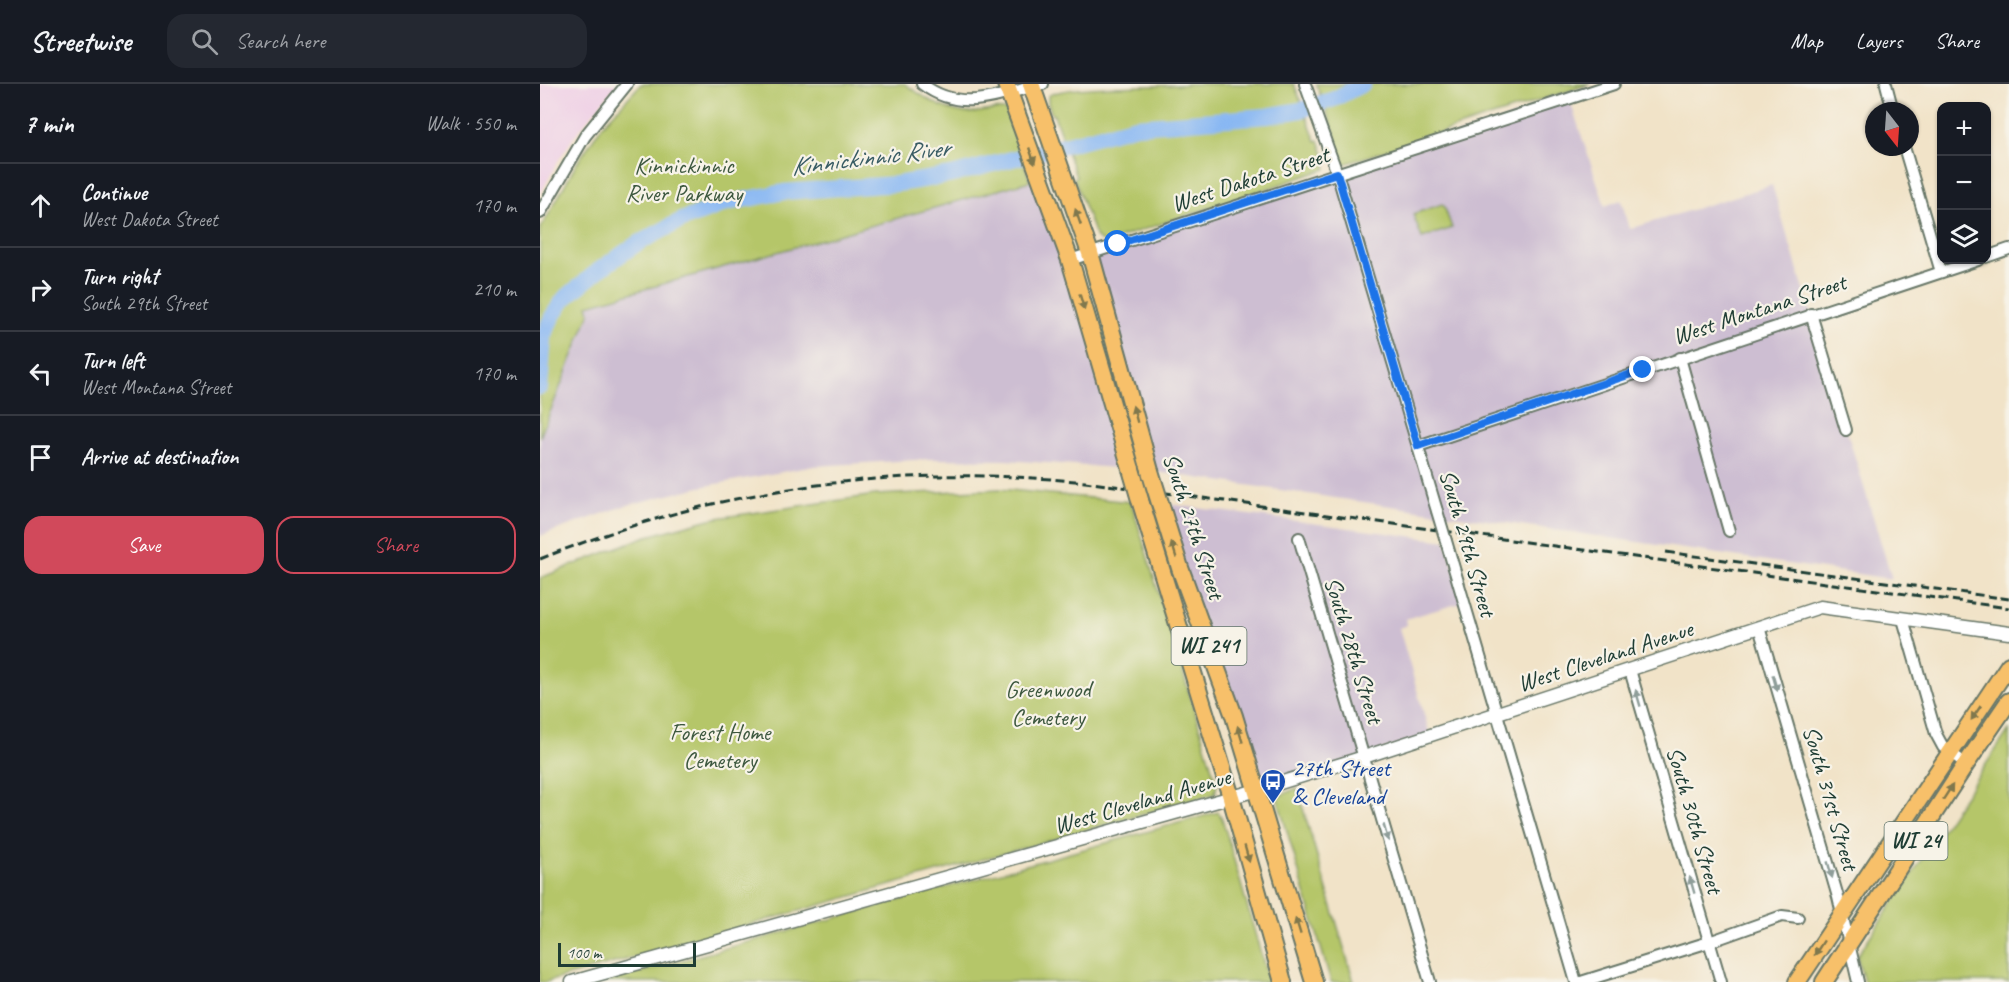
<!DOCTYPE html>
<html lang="en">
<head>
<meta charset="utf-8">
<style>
	body { margin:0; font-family:Caveat,sans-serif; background:#242831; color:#f1f3f6 }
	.controls { position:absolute; right:18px; top:18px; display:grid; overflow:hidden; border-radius:12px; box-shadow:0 2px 4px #0004 }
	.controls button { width:54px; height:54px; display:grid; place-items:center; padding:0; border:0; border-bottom:2px solid #363941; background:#171b24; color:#f1f3f6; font:30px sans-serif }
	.compass { position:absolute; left:1325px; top:18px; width:54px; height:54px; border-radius:50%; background:#171b24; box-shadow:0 2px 4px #0004; rotate:163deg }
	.scale { position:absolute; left:18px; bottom:15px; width:138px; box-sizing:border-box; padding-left:6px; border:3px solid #1f3d34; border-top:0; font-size:16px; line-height:21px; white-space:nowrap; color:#1f3d34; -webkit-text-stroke:4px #f7f3e8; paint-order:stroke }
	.stop { position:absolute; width:18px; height:18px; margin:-14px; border:4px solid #1a73e8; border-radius:50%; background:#fff }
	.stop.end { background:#1a73e8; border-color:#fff; box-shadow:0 2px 6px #0008 }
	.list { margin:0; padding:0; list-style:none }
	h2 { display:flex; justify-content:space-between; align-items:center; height:78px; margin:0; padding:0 24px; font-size:26px }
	h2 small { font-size:20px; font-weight:400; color:#9ea1a6 }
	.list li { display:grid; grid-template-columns:39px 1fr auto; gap:18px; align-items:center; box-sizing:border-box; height:84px; padding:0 24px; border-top:2px solid #363941 }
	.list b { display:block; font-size:22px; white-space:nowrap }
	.list p { margin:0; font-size:20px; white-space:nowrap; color:#9ea1a6 }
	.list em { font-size:20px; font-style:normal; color:#9ea1a6 }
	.actions { display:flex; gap:12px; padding:18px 24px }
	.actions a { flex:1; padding:14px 0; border:2px solid #d1495b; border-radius:18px; text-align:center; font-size:21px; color:#d1495b }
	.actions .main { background:#d1495b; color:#fff }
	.icon { flex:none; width:33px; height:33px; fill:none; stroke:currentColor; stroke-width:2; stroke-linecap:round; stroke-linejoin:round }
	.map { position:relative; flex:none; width:1469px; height:898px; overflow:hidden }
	header { display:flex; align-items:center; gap:36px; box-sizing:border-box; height:84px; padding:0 30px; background:#171b24; border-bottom:2px solid #363941 }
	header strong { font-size:28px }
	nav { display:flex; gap:33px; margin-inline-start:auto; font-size:21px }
	.search { width:420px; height:54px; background:#242831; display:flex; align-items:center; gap:15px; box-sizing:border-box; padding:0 21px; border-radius:18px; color:#9ea1a6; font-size:22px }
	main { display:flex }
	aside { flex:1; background:#171b24 }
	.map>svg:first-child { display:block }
	.built { fill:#efd0e6 }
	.industrial { fill:#cdbed2 }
	.green { fill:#b5c669; stroke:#6a824e; stroke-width:1.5 }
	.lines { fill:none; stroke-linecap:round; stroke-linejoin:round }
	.river { stroke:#88b7f3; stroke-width:16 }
	.minor-casing { stroke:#687768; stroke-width:14 }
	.tertiary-casing { stroke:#687768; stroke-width:15 }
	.primary-casing { stroke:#687768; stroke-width:20 }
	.minor { stroke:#fff; stroke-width:10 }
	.tertiary { stroke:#fff; stroke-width:12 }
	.primary { stroke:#f7c06b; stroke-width:16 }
	.rail { stroke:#1f3d34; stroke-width:3; stroke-dasharray:9 4.5; stroke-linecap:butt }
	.minor-bridge-casing { stroke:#687768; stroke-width:14; stroke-linecap:butt }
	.primary-bridge-casing { stroke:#687768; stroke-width:20; stroke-linecap:butt }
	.minor-bridge { stroke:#fff; stroke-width:10 }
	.primary-bridge { stroke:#f7c06b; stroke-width:16 }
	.oneway { fill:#80784d }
	.oneway2 { fill:#8f9e9a }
	.route { stroke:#1a73e8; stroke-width:8 }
	.labels { text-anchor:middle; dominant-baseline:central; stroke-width:4.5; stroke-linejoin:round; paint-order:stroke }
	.shield { fill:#f7f3e8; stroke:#60746a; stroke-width:1.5 }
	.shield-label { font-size:22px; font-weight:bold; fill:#1f3d34 }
	.park-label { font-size:24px; fill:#3d583f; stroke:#f7f3e8 }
	.street-label { font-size:24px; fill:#1f3d34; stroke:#f7f3e8 }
	.transit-label { font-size:24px; fill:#164399; stroke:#f7f3e8; text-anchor:start }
	.water-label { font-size:26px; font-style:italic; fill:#395c64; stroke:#f7f3e8 }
</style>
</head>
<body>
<header>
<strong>Streetwise</strong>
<div class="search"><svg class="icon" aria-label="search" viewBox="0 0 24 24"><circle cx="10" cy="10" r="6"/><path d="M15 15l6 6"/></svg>Search here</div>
<nav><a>Map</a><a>Layers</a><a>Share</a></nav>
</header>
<main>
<aside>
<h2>7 min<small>Walk · 550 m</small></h2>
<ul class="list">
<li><svg class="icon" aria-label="ahead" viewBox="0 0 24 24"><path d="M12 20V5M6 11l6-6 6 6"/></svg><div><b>Continue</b><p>West Dakota Street</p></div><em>170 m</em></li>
<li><svg class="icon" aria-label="right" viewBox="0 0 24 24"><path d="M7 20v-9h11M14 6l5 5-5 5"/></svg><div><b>Turn right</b><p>South 29th Street</p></div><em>210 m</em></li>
<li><svg class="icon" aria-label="left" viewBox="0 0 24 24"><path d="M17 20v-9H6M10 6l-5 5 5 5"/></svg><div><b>Turn left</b><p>West Montana Street</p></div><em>170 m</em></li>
<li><svg class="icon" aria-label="arrive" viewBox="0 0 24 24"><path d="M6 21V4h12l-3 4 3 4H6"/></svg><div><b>Arrive at destination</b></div></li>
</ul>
<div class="actions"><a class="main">Save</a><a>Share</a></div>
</aside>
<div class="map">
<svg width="1469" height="898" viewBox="0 0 1469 898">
	<rect width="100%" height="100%" fill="#f7f3e8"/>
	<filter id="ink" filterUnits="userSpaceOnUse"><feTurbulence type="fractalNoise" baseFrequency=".0167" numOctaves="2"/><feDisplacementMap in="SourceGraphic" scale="12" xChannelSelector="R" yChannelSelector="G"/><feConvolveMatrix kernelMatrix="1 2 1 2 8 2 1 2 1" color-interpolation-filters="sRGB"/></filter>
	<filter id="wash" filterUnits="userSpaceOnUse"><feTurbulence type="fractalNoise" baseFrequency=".008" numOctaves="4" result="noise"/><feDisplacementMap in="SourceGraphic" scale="24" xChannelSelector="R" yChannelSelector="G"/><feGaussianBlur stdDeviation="1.35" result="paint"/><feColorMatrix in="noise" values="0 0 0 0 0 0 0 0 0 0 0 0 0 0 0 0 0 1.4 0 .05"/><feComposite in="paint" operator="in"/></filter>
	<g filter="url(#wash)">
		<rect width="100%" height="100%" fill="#f1e3c8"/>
		<path class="built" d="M0,0H77L36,50L18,77L0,111Z"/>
		<g class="industrial">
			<path d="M1029,14L1065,122L1081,116L1090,145L1232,101L1352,495L610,387L550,169Z"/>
			<path d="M490,97L503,103L591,385L466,376L391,375L274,382L160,403L84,422L0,452V353L50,229L47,221Z"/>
			<path d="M620,419L906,457L924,518L865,535L867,541L859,544L890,651L717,706Z"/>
		</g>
		<g class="green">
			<path d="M101,0H365C387,15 407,30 434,29C445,28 457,23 467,27L490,97L48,221L50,229L0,353V146L37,79L62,42Z"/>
			<path d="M649,0H754L776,57L779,56C782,65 787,76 786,85L566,158L560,157L555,151L534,94L536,93L514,31H512L508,19V12C524,0 621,4 649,0Z"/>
			<path d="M776,0H1050L805,80L801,76L793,52L795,50Z"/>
			<path d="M902,120L904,122L912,144L882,154L873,130Z"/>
			<path d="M460,405L591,418L677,701L675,710L6,898H0V494L104,453L170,435L335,411Z"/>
			<path d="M1469,646V898H1324L1317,872Z"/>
			<path d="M757,704L814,898H791L737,713Z"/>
			<path d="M678,728L682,734L729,898H64Z"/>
		</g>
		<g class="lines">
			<path class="river" d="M0,303L4,251L12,233L24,215L59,186L95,161L142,136L187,119L244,108L357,100L412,91L596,42L727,32L761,26L794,15L823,0"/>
		</g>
	</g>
	<g filter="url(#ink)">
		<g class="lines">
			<defs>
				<g id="minor">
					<path d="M382,0C423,31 459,10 503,0"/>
					<path d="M765,0L797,89L897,427"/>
					<path d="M1346,0L1353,27"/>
					<path d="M1364,63L1401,188"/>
					<path d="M0,129L45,52L87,0"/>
					<path d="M1446,173L1469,165"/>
					<path d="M530,176L1074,0"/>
					<path d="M1271,230L1306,346"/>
					<path d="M1140,274L1189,447"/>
					<path d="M878,362L1438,176"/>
					<path d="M759,454L890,898"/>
					<path d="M906,457L1036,898"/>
					<path d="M1363,535L1396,650L1403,663L1426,680"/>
					<path d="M1219,543L1298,813L1318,898"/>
					<path d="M1090,586L1181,898"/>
					<path d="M1041,898L1169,858L1242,832L1258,834"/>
				</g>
				<path id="tertiary" d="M32,898L717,706L824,673L1280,523L1469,549"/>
				<g id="primary">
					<path d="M466,0L530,176L591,385"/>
					<path d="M491,0L550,169L610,387"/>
					<path d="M600,416L691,713L743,898"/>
					<path d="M620,419L640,484L694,632L774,898"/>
					<path d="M1257,898L1469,581"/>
					<path d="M1284,898L1426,680L1469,617"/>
				</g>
			</defs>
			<use href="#minor" class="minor-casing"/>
			<use href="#tertiary" class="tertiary-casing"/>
			<use href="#primary" class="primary-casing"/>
			<use href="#minor" class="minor"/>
			<use href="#tertiary" class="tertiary"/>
			<use href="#primary" class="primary"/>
			<g class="rail">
				<path d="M1126,468L1469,515"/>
				<path d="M0,475C179,403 352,379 545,398L1469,524"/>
			</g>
			<defs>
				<path id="minor-bridge" d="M897,427L906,457"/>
				<g id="primary-bridge">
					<path d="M591,385L600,416"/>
					<path d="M610,387L620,419"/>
				</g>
			</defs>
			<use href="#minor-bridge" class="minor-bridge-casing"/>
			<use href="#primary-bridge" class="primary-bridge-casing"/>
			<use href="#minor-bridge" class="minor-bridge"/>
			<use href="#primary-bridge" class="primary-bridge"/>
		</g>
		<defs><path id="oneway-solid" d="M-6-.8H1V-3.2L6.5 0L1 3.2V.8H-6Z" transform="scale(1.5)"/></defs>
		<g class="oneway">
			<use href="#oneway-solid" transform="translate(492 72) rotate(71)"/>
			<use href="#oneway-solid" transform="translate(538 133) rotate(-109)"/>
			<use href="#oneway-solid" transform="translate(542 218) rotate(73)"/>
			<use href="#oneway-solid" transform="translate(595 330) rotate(-105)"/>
			<use href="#oneway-solid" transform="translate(634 466) rotate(-107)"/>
			<use href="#oneway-solid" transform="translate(1436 629) rotate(124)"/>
			<use href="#oneway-solid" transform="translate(700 650) rotate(-107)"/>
			<use href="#oneway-solid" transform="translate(1408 708) rotate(-57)"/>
			<use href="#oneway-solid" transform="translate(707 770) rotate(74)"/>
			<use href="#oneway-solid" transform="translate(758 842) rotate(-107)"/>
			<use href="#oneway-solid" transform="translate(1279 864) rotate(123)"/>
		</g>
		<g class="oneway2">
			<use href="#oneway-solid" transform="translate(1235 599) rotate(74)"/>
			<use href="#oneway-solid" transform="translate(1098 614) rotate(-106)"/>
			<use href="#oneway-solid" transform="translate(846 749) rotate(74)"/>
			<use href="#oneway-solid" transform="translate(1290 786) rotate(74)"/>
			<use href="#oneway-solid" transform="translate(1152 801) rotate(-106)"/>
		</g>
	</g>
	<g class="lines" filter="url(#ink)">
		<path class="route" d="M578,160L797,89L878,362L1103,286"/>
	</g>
	<defs>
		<symbol id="bus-pin" viewBox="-11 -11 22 30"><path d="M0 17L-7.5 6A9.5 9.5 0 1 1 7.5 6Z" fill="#1a4fb4" stroke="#f7f3e8"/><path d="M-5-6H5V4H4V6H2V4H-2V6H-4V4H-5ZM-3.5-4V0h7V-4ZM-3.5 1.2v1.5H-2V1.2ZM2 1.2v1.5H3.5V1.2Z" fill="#fff"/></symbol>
	</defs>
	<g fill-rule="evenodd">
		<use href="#bus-pin" x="718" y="683" width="30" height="40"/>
	</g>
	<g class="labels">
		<g class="shield">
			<rect x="631.5" y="543" width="75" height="38" rx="4.5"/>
			<rect x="1344.5" y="738" width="63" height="38" rx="4.5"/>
		</g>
		<g class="shield-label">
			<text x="669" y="562">WI 241</text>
			<text x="1376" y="757">WI 24</text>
		</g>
		<g class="park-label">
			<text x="144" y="81">Kinnickinnic<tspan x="144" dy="28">River Parkway</tspan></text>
			<text x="508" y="605">Greenwood<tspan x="508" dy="28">Cemetery</tspan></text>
			<text x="180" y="648">Forest Home<tspan x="180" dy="28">Cemetery</tspan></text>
		</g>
		<g class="street-label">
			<text transform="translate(710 95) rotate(-18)">West Dakota Street</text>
			<text transform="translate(1219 225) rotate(-18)">West Montana Street</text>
			<text transform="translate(654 442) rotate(72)">South 27th Street</text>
			<text transform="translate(928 459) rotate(74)">South 29th Street</text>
			<text transform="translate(814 566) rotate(73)">South 28th Street</text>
			<text transform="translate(1065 572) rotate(-18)">West Cleveland Avenue</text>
			<text transform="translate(1291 714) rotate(74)">South 31st Street</text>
			<text transform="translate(602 717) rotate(-16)">West Cleveland Avenue</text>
			<text transform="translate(1155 736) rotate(74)">South 30th Street</text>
		</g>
		<g class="transit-label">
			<text x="752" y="684">27th Street<tspan x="752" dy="28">&amp; Cleveland</tspan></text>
		</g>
		<g class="water-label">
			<text transform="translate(330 73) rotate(-7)">Kinnickinnic River</text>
		</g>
	</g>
</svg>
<div class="controls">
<button>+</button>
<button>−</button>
<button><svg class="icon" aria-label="layers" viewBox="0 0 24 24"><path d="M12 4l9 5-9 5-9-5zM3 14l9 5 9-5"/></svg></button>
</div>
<svg class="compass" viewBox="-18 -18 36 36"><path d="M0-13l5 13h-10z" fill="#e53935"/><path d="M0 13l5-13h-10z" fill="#9ea1a6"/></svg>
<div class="scale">100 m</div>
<div class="stop" style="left:578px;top:160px"></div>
<div class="stop end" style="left:1103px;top:286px"></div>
</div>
</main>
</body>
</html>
